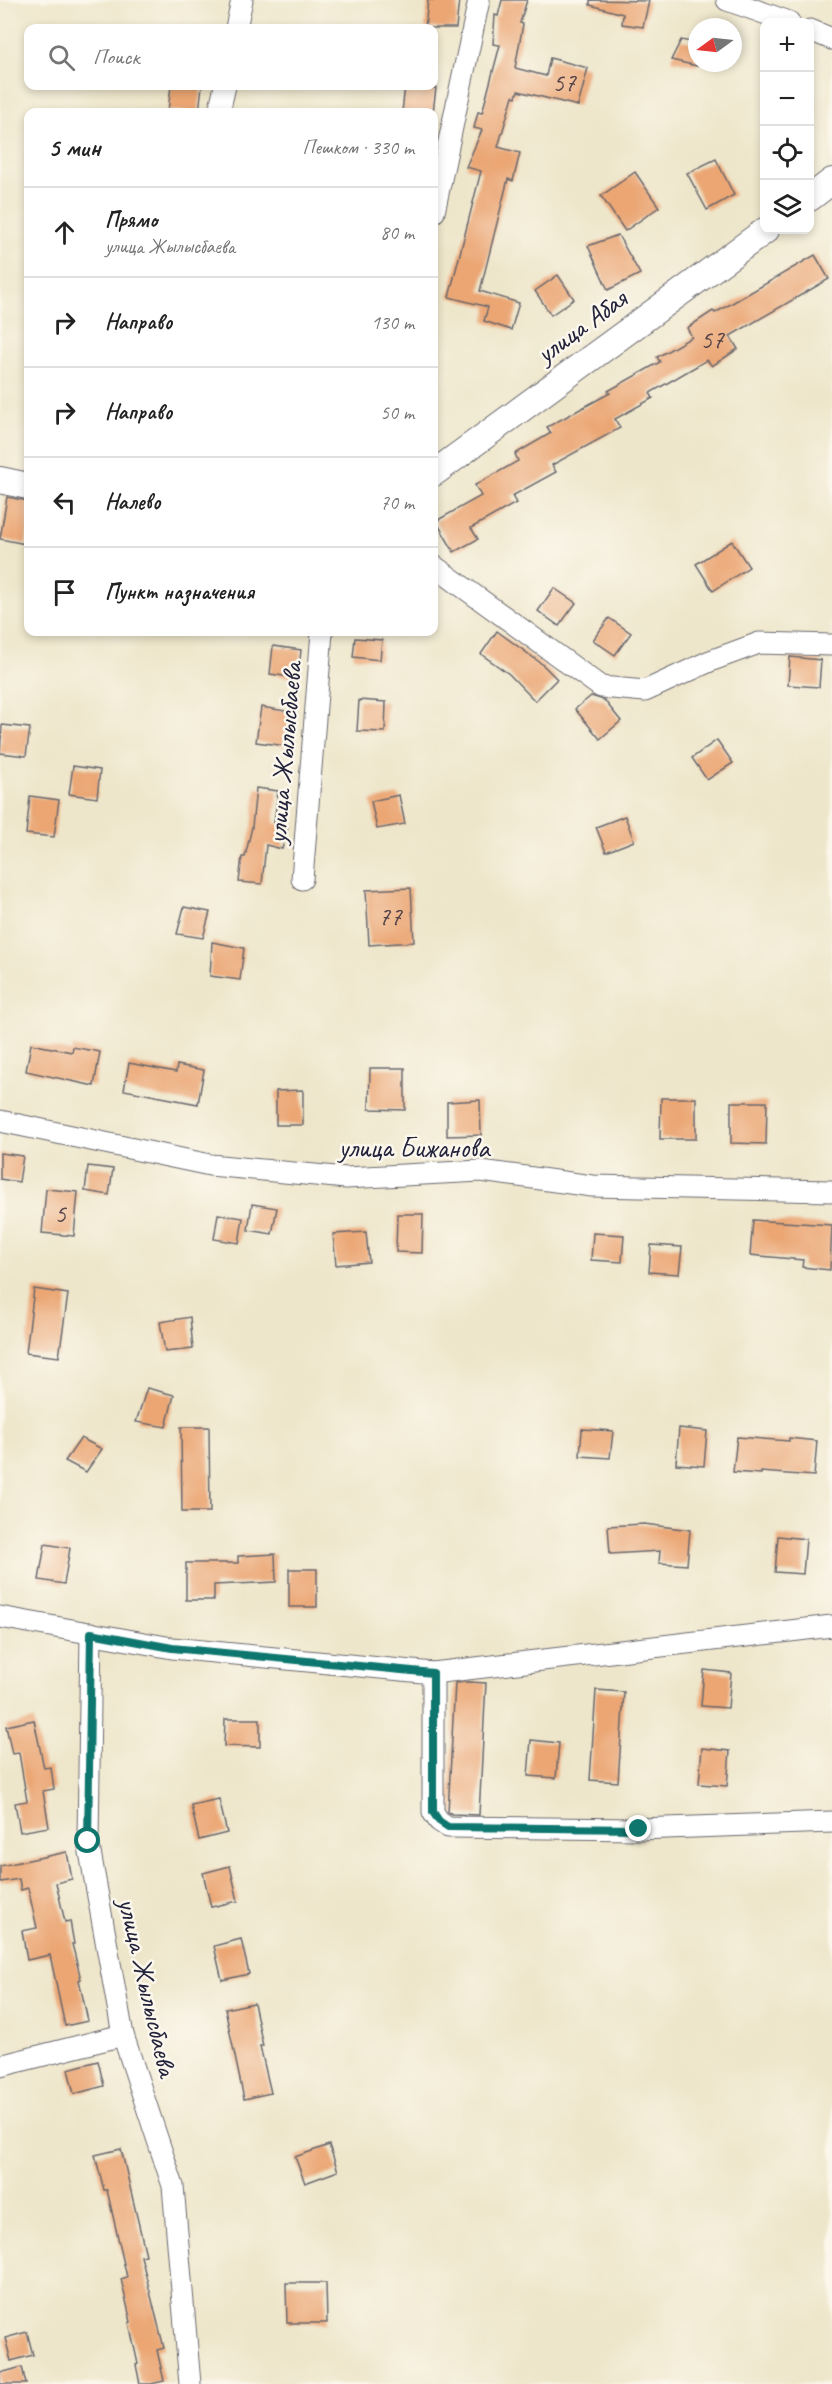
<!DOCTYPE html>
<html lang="ru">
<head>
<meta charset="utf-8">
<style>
	body { margin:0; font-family:Caveat,sans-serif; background:#f6f6f6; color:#222 }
	.controls { position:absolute; right:18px; top:18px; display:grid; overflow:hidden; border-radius:12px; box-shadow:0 3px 9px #0003 }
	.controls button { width:54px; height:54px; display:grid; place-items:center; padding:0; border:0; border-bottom:2px solid #e0e0e0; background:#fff; color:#222; font:30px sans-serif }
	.compass { position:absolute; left:688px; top:18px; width:54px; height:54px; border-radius:50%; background:#fff; box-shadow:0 3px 9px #0003; rotate:255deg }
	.stop { position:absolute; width:18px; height:18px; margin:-14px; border:4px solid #0f766e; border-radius:50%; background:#fff }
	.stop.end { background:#0f766e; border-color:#fff; box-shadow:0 2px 6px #0008 }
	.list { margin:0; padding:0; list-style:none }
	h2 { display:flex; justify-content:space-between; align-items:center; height:78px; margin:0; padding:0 24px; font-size:26px }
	h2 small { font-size:20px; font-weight:400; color:#767676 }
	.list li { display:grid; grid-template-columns:39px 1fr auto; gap:18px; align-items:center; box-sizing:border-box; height:90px; padding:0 24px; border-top:2px solid #e0e0e0 }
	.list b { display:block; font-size:22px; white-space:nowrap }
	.list p { margin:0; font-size:20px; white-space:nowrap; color:#767676 }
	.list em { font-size:20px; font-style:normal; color:#767676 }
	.icon { flex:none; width:33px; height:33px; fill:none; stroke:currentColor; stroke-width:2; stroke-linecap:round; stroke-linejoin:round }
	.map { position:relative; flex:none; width:832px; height:2384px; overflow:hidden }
	.search { position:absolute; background:#fff; box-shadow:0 3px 9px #0003; left:24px; top:24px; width:414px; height:66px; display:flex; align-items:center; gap:15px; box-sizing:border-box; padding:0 21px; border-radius:12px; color:#767676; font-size:22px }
	.panel { position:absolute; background:#fff; box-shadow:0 3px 9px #0003; left:24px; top:108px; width:414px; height:528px; border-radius:12px }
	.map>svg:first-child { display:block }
	.building { fill:#eba673 }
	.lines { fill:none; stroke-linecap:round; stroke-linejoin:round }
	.minor-casing { stroke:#69676d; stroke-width:23 }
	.tertiary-casing { stroke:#69676d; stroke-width:28 }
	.minor { stroke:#fff; stroke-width:21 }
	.tertiary { stroke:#fff; stroke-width:26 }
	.route { stroke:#0f766e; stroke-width:8 }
	.labels { text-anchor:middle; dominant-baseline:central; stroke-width:5; stroke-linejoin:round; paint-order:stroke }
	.number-label { font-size:26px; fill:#544349 }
	.street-label { font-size:28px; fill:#22223b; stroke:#fbf7ec }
</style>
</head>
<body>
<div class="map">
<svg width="832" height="2384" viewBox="0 0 832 2384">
	<rect width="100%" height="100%" fill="#fbf7ec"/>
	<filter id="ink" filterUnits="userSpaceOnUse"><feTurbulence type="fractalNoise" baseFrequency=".0167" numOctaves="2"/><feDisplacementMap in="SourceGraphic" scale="12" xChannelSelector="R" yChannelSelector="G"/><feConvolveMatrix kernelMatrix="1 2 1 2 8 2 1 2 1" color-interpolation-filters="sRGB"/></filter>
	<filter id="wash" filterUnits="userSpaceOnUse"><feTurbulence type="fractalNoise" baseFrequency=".008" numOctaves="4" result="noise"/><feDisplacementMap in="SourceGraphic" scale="24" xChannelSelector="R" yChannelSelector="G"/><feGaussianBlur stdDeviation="1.35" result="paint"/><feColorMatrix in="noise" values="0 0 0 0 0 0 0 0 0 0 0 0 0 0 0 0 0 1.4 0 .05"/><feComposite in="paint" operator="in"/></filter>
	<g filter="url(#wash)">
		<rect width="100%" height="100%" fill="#eee6ca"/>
		<g id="blocks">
			<g class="building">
				<path d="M428,0H459L456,28H425Z"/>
				<path d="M502,0H527L520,23L523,24L515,68L546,76L550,58L588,68L578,106L518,91L516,97L513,96L498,147L520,153L513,181L508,179L480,291L519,303L511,330L484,321L488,307L449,297L481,171L466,167L482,130L474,128L478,112L482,113L500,45L493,44L495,15L498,16Z"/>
				<path d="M590,0L649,1L643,27L622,24L623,14L590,5Z"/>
				<path d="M681,40L697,43V66L671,60Z"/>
				<path d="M171,86H202L199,112L168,111Z"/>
				<path d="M405,86L436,88L433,112H402Z"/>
				<path d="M716,159L734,195L707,210L687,173Z"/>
				<path d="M635,172L659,207L625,231L601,196Z"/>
				<path d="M618,235L640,274L608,290L588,246Z"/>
				<path d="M815,255L829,279L730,336L738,349L712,366L707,360L650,393L653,398L615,419L620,428L552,465L556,472L512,496L516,503L471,528L478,539L454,552L436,521L481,496L475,485L518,461L515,454L551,433L547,427L610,393L608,391L660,362L657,357L692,337L687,328L713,311L715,313Z"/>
				<path d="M558,275L574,299L551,315L535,291Z"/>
				<path d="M7,497L28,501V528L26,544L0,539Z"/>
				<path d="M732,541L749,567L713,591L696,564Z"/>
				<path d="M554,588L576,603L559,626L538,611Z"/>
				<path d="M609,618L631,633L615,655L593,640Z"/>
				<path d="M497,631L542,664L557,679L535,701L509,674L481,654Z"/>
				<path d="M355,638L382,640L380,660L353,657Z"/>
				<path d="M273,646L301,650L298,678L270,674Z"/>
				<path d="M790,657L821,660L819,687L788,685Z"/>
				<path d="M591,696L604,700L621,721L600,739L575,709Z"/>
				<path d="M359,700L386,702L385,732L357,731Z"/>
				<path d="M261,707L292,712L287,746L256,742Z"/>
				<path d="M2,725L30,728L26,756L0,753Z"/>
				<path d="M717,740L733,763L707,780L692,758Z"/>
				<path d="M73,766L100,770L97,798L69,794Z"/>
				<path d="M256,788L278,791L274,823L288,826L282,849L266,845L262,884L239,882L242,857H245L252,827Z"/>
				<path d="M399,795L405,824L377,829L371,801Z"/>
				<path d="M30,796L59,800L54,837L26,834Z"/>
				<path d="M625,816L634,841L606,852L596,827Z"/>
				<path d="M411,888L414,942L369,945L366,890Z"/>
				<path d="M184,907L210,912L203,938L177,934Z"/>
				<path d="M212,942L244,948L240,980L210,976Z"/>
				<path d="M31,1044L72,1052L73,1047L100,1052L94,1086L26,1071Z"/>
				<path d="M129,1063L176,1072L177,1065L204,1070L198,1104L124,1090Z"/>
				<path d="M370,1068H405V1110L369,1109Z"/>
				<path d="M303,1090V1125H276V1091Z"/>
				<path d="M661,1098H696V1139H660Z"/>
				<path d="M480,1100L481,1135L447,1136V1102Z"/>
				<path d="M731,1102H767L766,1144L731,1143Z"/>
				<path d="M0,1153L23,1156L19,1182L0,1179Z"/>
				<path d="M88,1166L113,1169L109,1195L85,1191Z"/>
				<path d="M46,1189L78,1192L74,1236L42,1233Z"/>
				<path d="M252,1204L277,1208L272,1234L248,1230Z"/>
				<path d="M218,1214L243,1218L239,1243L214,1239Z"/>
				<path d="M397,1214H423L422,1253L396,1252Z"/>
				<path d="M753,1220L832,1225L830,1270L802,1267L803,1260L750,1255Z"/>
				<path d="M366,1232L369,1262L336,1265L333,1234Z"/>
				<path d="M593,1233L624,1235L622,1262L591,1260Z"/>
				<path d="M651,1245L682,1247L679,1274L649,1272Z"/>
				<path d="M34,1289L68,1294L59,1357L26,1353Z"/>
				<path d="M190,1317L193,1349L165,1352L160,1322Z"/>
				<path d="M147,1388L174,1395L166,1427L136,1422Z"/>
				<path d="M181,1427H209L210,1512H182Z"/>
				<path d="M679,1428L707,1431L704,1466L676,1464Z"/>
				<path d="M582,1429L613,1431L610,1458L580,1456Z"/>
				<path d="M737,1437L789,1441V1438L817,1441L814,1476L761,1472V1474L733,1472Z"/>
				<path d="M81,1438L102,1449L86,1472L65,1461Z"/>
				<path d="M644,1524L690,1530L687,1565L659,1563L660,1551L610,1554L608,1526Z"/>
				<path d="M778,1536L806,1539L803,1574L775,1572Z"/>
				<path d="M45,1544L70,1548L64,1584L39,1580Z"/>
				<path d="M275,1554L276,1582L214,1585V1600H186V1563H238V1556Z"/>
				<rect x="289" y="1569" width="28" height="38"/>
				<path d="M704,1670L731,1673L728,1708L701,1706Z"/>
				<path d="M469,1682L486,1683L479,1815L452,1814L448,1812L455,1683Z"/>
				<path d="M596,1690L624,1692L618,1782L590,1780Z"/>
				<path d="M225,1719H260V1747L224,1746Z"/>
				<path d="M34,1720L44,1768L51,1767L54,1789L43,1791L49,1827L20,1832L15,1803L27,1801L19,1753L12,1754L6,1726Z"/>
				<path d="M531,1740L559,1743L556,1778L528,1776Z"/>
				<path d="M702,1748L730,1751L727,1786L699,1784Z"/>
				<path d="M219,1799L227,1833L199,1840L191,1805Z"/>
				<path d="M67,1852L72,1879L56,1883L65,1922L70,1921L74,1944H72L81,1979L79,1980L88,2021L65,2026L50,1955L27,1960L22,1931L37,1928L28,1888L21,1890L19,1879L0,1882V1866Z"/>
				<path d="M230,1866L238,1901L211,1907L203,1873Z"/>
				<path d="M241,1939L249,1974L222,1980L214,1946Z"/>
				<path d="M254,2003L263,2046H260L271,2093L244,2099L225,2009Z"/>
				<path d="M98,2061L104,2086L74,2094L68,2069Z"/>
				<path d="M329,2145L338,2171L305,2183L295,2157Z"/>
				<path d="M121,2149L146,2255L141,2256L164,2348L157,2350L164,2381L151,2384H140L136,2365L138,2364L129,2323L131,2322L121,2279L127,2277L107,2190H104L95,2155Z"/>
				<path d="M286,2283H326L327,2323H287Z"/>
				<path d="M27,2332L33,2355L11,2361L5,2338Z"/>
				<path d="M22,2367L26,2384H0V2373Z"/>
			</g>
		</g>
	</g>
	<g filter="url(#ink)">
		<use href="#blocks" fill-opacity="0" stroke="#69676d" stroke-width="1.5"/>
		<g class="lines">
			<defs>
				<g id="minor">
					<path d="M727,0L789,22"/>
					<path d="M236,28L242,0"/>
					<path d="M810,30L832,39"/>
					<path d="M219,112L225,86"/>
					<path d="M434,212L479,0"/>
					<path d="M434,566L601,687L645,691L710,661L759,643L832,645"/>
					<path d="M302,879L322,632"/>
					<path d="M0,1121L210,1165L346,1178L481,1171L592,1186L832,1191"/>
					<path d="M0,1617L172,1648L433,1673L832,1626"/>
					<path d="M91,1633L88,1841L123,2035L173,2186L190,2384"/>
					<path d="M433,1673V1812L439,1821L448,1827L639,1829L832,1822"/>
					<path d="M0,2066L123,2035"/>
				</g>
				<g id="tertiary">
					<path d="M810,198L832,181"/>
					<path d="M434,473L766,230"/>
					<path d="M0,480L28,486"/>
				</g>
			</defs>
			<use href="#minor" class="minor-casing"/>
			<use href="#tertiary" class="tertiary-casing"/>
			<use href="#minor" class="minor"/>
			<use href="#tertiary" class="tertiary"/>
		</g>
	</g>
	<g class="lines" filter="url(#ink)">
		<path class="route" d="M88,1841L91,1633L172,1648L433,1673V1812L439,1821L448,1827L639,1829"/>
	</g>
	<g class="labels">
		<g class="number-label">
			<text x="564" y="82">57</text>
			<text x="712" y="339">57</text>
			<text x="390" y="916">77</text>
			<text x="60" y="1213">5</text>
		</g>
		<g class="street-label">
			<text transform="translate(581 326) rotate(-36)">улица Абая</text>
			<text transform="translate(284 753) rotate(-85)">улица Жылысбаева</text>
			<text x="414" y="1147">улица Бижанова</text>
			<text transform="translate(148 1987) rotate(77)">улица Жылысбаева</text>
		</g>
	</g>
</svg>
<div class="controls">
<button>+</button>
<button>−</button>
<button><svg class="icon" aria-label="locate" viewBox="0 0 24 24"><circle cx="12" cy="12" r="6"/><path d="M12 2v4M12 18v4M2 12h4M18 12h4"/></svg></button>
<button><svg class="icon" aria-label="layers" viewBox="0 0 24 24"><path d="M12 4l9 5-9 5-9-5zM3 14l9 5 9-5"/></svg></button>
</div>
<svg class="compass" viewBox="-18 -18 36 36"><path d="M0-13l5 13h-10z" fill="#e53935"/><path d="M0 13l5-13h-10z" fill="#767676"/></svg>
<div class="stop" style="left:88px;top:1841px"></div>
<div class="stop end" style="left:639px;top:1829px"></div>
<div class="search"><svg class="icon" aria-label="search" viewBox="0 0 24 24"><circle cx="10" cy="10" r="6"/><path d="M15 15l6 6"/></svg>Поиск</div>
<section class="panel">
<h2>5 мин<small>Пешком · 330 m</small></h2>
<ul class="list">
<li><svg class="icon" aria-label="ahead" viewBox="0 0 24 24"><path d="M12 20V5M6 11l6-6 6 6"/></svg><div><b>Прямо</b><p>улица Жылысбаева</p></div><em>80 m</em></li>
<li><svg class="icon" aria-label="right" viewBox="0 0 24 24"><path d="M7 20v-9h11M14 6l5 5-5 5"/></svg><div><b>Направо</b></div><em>130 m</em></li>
<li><svg class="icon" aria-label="right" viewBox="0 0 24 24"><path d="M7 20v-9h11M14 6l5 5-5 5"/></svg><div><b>Направо</b></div><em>50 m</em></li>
<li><svg class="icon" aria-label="left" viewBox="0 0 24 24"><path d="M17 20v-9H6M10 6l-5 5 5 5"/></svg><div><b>Налево</b></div><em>70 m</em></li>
<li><svg class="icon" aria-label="arrive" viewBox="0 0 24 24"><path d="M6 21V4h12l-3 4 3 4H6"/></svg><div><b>Пункт назначения</b></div></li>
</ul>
</section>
</div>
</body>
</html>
